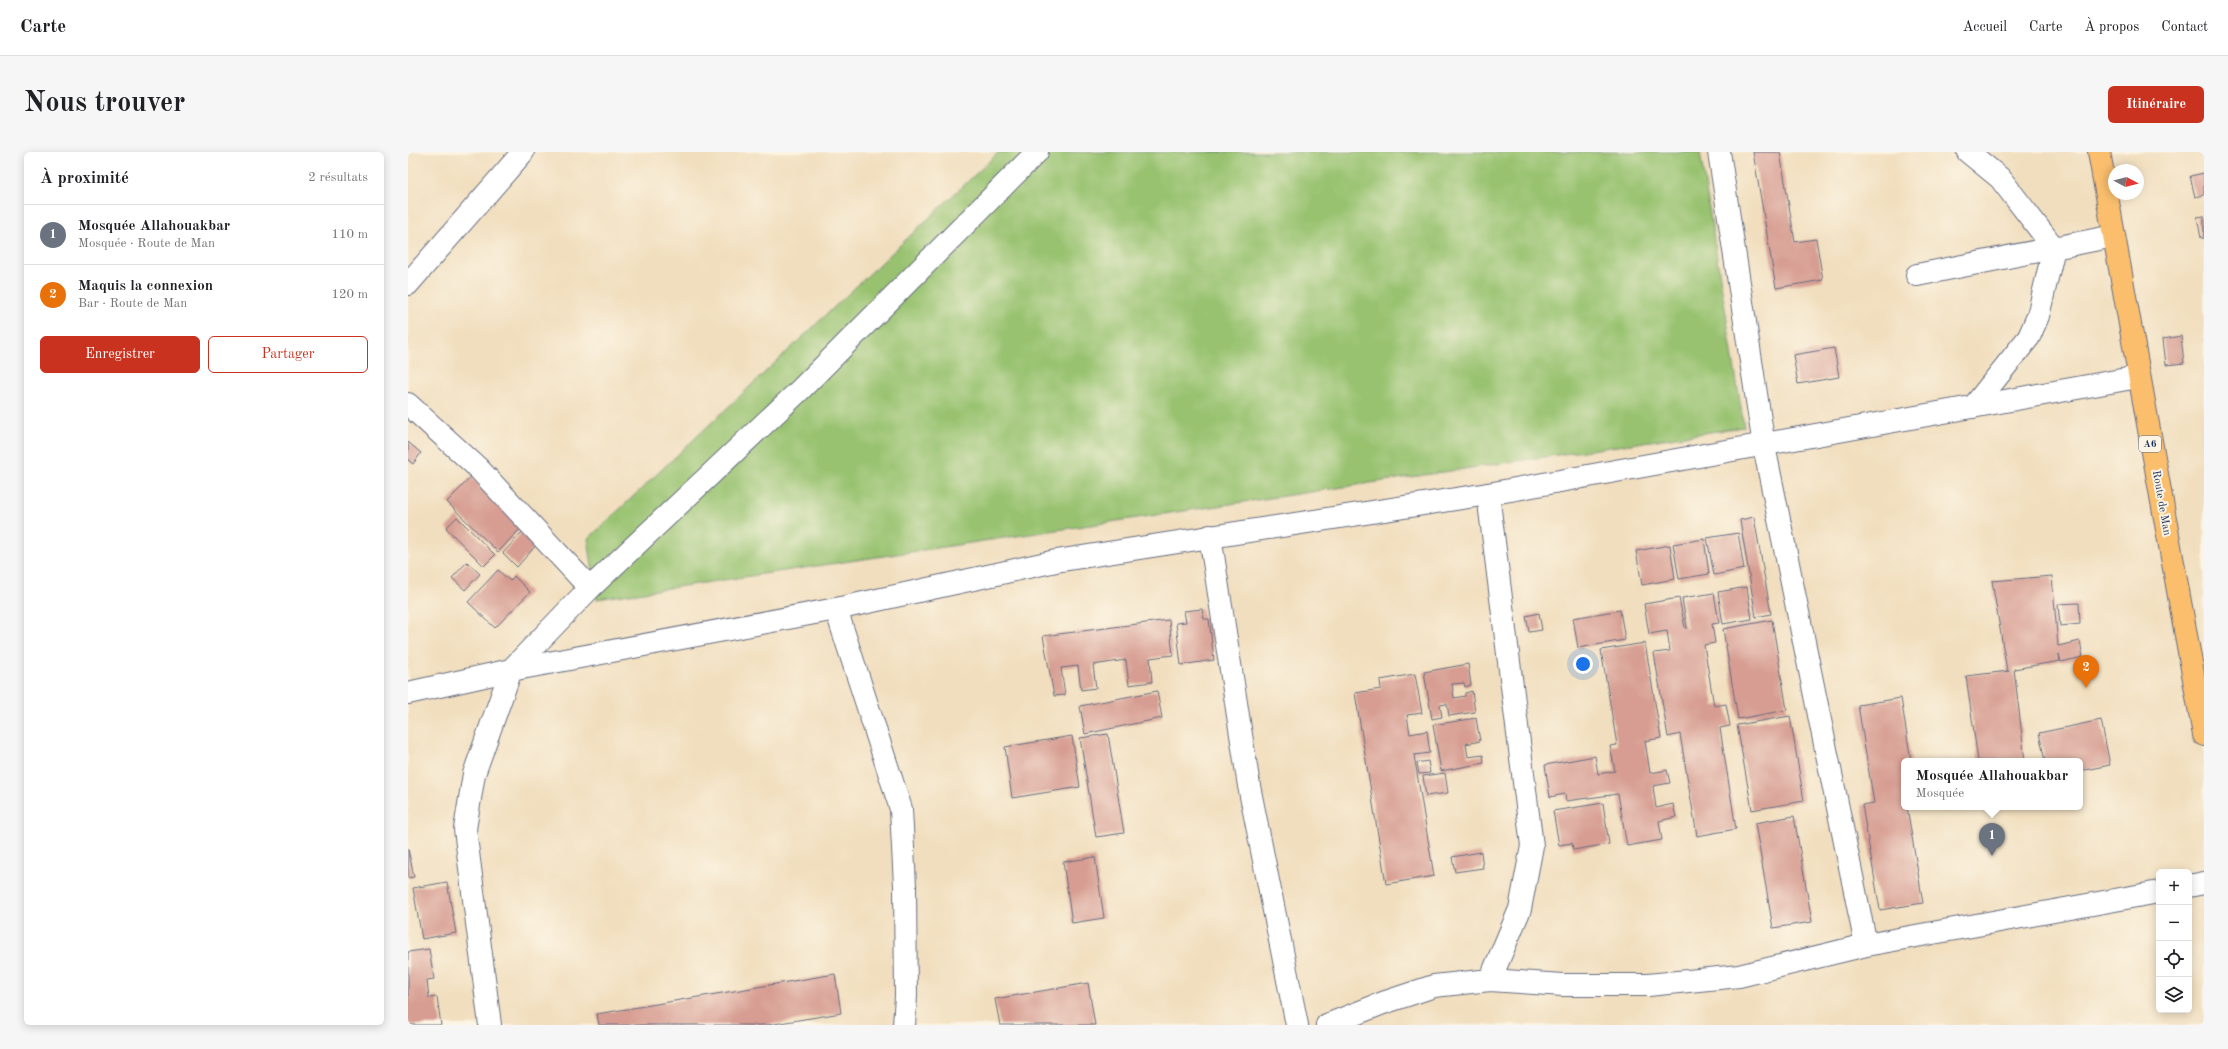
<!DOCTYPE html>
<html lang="fr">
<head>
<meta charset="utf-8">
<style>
	body { margin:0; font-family:"Old Standard TT",serif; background:#f6f6f6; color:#202124 }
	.controls { position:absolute; right:12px; bottom:12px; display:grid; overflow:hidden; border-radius:6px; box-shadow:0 2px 10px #0003 }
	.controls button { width:36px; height:36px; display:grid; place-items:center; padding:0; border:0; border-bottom:1px solid #e0e0e0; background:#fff; color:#202124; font:20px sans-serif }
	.compass { position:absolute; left:1700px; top:12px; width:36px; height:36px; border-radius:50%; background:#fff; box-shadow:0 2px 10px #0003; rotate:97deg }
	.you { position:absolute; left:1175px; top:512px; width:14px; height:14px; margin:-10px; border:3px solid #fff; border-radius:50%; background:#1a73e8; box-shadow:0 0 0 6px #1a73e833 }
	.badge { display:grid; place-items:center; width:26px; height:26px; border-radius:50%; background:#c8321e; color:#fff; font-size:13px; font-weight:700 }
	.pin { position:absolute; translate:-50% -33px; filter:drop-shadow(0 1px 2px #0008) }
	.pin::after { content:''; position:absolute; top:21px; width:14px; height:12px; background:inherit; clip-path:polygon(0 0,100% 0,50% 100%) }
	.popup { position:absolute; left:1493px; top:606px; width:182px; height:52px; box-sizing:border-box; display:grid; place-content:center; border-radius:6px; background:#fff; filter:drop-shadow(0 1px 3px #0005); font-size:13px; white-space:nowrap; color:#757577 }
	.popup b { font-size:15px; color:#202124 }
	.popup::after { content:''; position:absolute; left:50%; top:100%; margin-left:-8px; border:8px solid transparent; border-top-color:#fff }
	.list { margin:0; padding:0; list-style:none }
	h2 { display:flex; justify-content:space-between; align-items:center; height:52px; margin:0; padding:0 16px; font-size:17px }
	h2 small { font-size:13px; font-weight:400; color:#757577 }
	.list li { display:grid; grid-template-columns:26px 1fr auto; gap:12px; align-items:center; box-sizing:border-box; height:60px; padding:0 16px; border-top:1px solid #e0e0e0 }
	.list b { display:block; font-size:15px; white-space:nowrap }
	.list p { margin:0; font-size:13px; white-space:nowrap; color:#757577 }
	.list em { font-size:13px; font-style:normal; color:#757577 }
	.actions { display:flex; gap:8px; padding:12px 16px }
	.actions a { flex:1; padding:9px 0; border:1px solid #c8321e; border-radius:6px; text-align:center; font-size:14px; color:#c8321e }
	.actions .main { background:#c8321e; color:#fff }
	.icon { flex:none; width:22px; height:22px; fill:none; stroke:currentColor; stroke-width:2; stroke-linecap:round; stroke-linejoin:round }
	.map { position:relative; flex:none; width:1796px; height:873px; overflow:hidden; border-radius:6px }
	header { display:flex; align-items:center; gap:24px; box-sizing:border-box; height:56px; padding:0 20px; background:#fff; border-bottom:1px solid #e0e0e0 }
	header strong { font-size:19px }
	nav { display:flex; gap:22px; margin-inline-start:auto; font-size:14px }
	.intro { display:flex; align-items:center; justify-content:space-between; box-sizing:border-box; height:96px; padding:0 24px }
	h1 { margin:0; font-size:28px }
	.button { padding:10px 18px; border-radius:6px; background:#c8321e; color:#fff; font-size:14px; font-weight:700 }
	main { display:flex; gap:24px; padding:0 24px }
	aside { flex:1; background:#fff; border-radius:6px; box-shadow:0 2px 10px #0003 }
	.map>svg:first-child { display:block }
	.green { fill:#98c26f; stroke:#5a7866 }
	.building { fill:#d79d92 }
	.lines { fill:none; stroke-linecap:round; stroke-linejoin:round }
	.minor-casing { stroke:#666c80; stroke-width:24 }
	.highway-casing { stroke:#666c80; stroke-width:24 }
	.minor { stroke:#fff; stroke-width:22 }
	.highway { stroke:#fabe6d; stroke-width:22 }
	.labels { text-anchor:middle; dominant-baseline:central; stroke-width:4; stroke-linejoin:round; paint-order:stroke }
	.shield { fill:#fcf5e5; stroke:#5e6a86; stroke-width:1 }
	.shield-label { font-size:10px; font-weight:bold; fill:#1b2f5e }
	.street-label { font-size:11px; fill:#1b2f5e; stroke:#fcf5e5 }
</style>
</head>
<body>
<header>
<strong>Carte</strong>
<nav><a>Accueil</a><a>Carte</a><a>À propos</a><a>Contact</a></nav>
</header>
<div class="intro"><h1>Nous trouver</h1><a class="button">Itinéraire</a></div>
<main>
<aside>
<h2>À proximité<small>2 résultats</small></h2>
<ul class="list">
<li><span class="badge" style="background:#6b7280">1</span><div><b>Mosquée Allahouakbar</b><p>Mosquée · Route de Man</p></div><em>110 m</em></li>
<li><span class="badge" style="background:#e8710a">2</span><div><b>Maquis la connexion</b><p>Bar · Route de Man</p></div><em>120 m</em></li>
</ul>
<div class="actions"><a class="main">Enregistrer</a><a>Partager</a></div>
</aside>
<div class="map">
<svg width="1796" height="873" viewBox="0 0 1796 873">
	<rect width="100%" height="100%" fill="#fcf5e5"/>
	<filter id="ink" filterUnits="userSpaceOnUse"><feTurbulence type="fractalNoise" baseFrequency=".025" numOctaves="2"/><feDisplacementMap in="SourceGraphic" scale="8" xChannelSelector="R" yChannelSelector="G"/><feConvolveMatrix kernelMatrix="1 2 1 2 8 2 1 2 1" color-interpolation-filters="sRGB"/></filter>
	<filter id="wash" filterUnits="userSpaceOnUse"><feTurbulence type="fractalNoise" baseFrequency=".012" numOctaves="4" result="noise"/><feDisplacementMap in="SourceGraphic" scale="16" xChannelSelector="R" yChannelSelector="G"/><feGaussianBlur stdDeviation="0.9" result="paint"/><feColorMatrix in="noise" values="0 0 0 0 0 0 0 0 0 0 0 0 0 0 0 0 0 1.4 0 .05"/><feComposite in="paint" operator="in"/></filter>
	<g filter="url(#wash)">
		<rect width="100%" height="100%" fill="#f1debe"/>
		<path class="green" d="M591,0H1292L1336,275L189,447L180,387Z"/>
		<g id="blocks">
			<g class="building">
				<path d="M1345,0H1372L1387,90L1408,87L1415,128L1368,136Z"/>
				<path d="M1796,21V43L1787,45L1782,24Z"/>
				<path d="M1796,64V86H1793L1789,65Z"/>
				<path d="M1773,184L1776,211L1758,213L1755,187Z"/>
				<path d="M1426,196L1431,225L1390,232L1385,203Z"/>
				<path d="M0,290L13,301L5,312L0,308Z"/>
				<path d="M63,325L114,375L90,400L39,350Z"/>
				<path d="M49,365L87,403L76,414L38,376Z"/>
				<path d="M1346,365L1363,462L1348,465L1332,368Z"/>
				<path d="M116,378L130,391L109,415L95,401Z"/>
				<path d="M1330,381L1336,417L1306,423L1299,386Z"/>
				<path d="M1296,387L1301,422L1271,427L1265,392Z"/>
				<path d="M1262,393L1267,427L1234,433L1228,399Z"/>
				<path d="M59,410L72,422L57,438L44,426Z"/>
				<path d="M90,418L102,429L106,424L122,440L87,476L60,450Z"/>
				<path d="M1644,424L1650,494L1672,489L1675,505L1653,510L1651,502L1652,509L1606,517L1617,609H1570L1558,524L1601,519H1599L1584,429Z"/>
				<path d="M1339,435L1344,467L1315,472L1310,440Z"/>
				<path d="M1306,441L1311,471L1304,472L1307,491L1296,493L1306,554L1318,552L1322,574L1312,576L1328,677L1289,684L1272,582L1260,585L1246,501L1262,499L1259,479L1241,482L1236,452L1271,446L1277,476H1279L1274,446Z"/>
				<path d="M1671,451L1672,472L1652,474L1650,452Z"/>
				<path d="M794,457L796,467H801L806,508L773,513L768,471L778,470L776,459Z"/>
				<path d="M1212,458L1217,488L1170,496L1165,466Z"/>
				<path d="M1131,461L1134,478L1121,480L1118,464Z"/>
				<path d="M761,468L765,503L742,506L744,530L721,533L718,508L685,513L688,536L673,538L670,514L653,516L657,543L646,544L635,484Z"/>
				<path d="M1364,468L1379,558L1330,567L1315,477Z"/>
				<path d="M1237,491L1253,586L1237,589L1242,621L1259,618L1262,631L1245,634L1248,656L1265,652L1268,665L1251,669L1254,688L1219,694L1210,642L1158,649L1157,642L1142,645L1137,613L1187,604L1190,622L1207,619L1202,594L1209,593L1193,498Z"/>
				<path d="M1060,512L1063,533L1057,535L1056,531L1044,532L1046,546L1057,544V541L1064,539L1067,560L1041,564L1039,552L1032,553L1034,565L1024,567L1016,520Z"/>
				<path d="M1007,522L1014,561L999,563L1002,582L1019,579L1022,601L1006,603L1026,724L978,732L947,541L973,537L972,528Z"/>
				<path d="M749,539L754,566L677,582L672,554Z"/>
				<path d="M1493,546L1503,609H1496V655H1499L1515,751L1472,758L1454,653L1466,651L1450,553Z"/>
				<path d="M1382,564L1396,649L1344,658L1329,573Z"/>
				<path d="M1068,566L1072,589L1058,592L1060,605L1075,603L1076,611L1033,619L1025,573Z"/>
				<path d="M1693,568L1702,613L1672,619V609H1637L1631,581Z"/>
				<path d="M700,582L716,681L688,685L672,586Z"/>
				<path d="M664,584L672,635L604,646L597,595Z"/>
				<path d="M1020,609L1022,621L1011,622L1009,611Z"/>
				<path d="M1037,621L1040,641L1018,644L1015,624Z"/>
				<path d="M1195,651L1201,692L1165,698L1164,691L1151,693L1145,659Z"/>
				<path d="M1386,664L1404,770L1365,776L1347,671Z"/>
				<path d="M0,697L6,725L0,726Z"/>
				<path d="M1073,700L1075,716L1047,720L1044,705Z"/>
				<path d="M687,705L696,766L664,771L655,710Z"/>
				<path d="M39,730L48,781L14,787L5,736Z"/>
				<path d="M21,797L26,827L19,828L21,846L29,845L33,873H0V800Z"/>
				<path d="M427,822L433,861L360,873H191L189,862Z"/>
				<path d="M680,831L687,873H592L587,847Z"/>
			</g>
		</g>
	</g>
	<g filter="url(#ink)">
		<use href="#blocks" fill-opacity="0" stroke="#666c80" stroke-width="1"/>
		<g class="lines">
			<defs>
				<g id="minor">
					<path d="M1311,0L1356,294L1458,793"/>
					<path d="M1560,0L1592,26L1646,96L1630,164L1621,185L1565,255"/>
					<path d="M1509,123L1706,84"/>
					<path d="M0,132L115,0"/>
					<path d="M0,252L69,315L182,436"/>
					<path d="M1080,342L1124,694L1112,757L1082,828"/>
					<path d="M802,384L841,634L889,873"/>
					<path d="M428,457L493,657L497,734L498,844L496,873"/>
					<path d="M0,541L103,518L428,457L648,409L1080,342L1730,225"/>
					<path d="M1781,734L1796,731"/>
					<path d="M82,873L57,677L66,622L103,518L182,436L392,238L629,0"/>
					<path d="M919,873L975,851L1026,834L1082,828L1155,833H1240L1331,824L1458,793L1751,740"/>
				</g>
				<path id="highway" d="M1691,0L1796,583"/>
			</defs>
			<use href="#minor" class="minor-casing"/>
			<use href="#highway" class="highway-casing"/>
			<use href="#minor" class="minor"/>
			<use href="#highway" class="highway"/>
		</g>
	</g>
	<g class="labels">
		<rect class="shield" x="1731" y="284" width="22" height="16" rx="3"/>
		<g class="shield-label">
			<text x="1742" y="292">A6</text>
		</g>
		<g class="street-label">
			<text transform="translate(1753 351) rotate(80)">Route de Man</text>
		</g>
	</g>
</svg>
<div class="controls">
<button>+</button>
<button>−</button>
<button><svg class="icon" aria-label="locate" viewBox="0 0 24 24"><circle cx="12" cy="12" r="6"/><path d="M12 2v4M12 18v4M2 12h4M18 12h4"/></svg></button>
<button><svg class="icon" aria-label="layers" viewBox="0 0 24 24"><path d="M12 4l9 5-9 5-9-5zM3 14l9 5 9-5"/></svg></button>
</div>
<svg class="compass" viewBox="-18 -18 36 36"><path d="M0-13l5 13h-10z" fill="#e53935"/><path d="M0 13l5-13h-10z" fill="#757577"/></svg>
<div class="you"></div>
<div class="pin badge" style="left:1584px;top:704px;background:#6b7280">1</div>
<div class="popup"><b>Mosquée Allahouakbar</b>Mosquée</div>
<div class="pin badge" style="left:1678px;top:536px;background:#e8710a">2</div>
</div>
</main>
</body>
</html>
